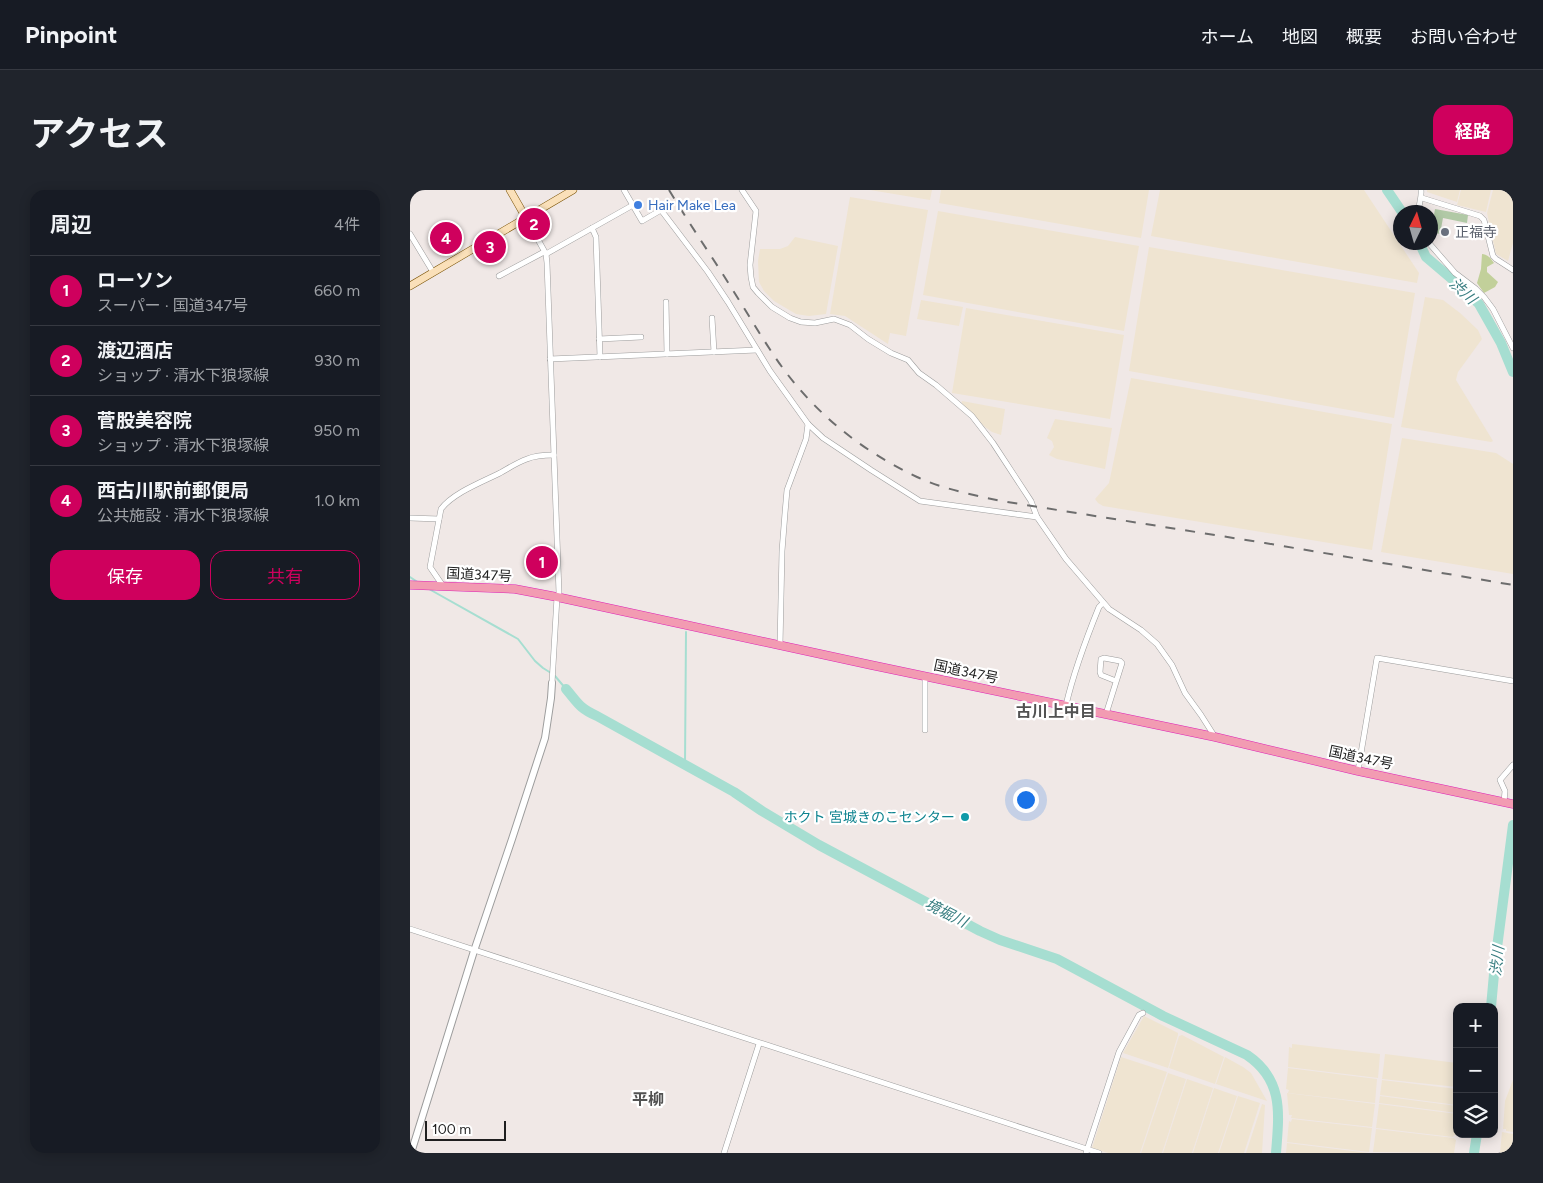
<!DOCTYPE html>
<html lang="ja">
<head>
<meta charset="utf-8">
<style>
	body { margin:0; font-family:Figtree,"Noto Sans JP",sans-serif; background:#20242c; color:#f1f3f6 }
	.controls { position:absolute; right:15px; bottom:15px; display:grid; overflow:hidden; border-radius:10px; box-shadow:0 2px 12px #0003 }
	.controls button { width:45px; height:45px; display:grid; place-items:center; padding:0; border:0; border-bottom:1px solid #363941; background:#171b24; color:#f1f3f6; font:25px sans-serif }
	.compass { position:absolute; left:983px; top:15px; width:45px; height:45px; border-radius:50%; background:#171b24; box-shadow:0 2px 12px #0003; rotate:5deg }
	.scale { position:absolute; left:15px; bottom:12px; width:81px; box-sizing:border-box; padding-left:5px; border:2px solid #1f1f1f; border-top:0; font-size:14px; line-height:18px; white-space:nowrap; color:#1f1f1f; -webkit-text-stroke:4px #fff; paint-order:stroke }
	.you { position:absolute; left:615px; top:609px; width:18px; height:18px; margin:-12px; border:4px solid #fff; border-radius:50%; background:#1a73e8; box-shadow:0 0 0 8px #1a73e833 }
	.badge { display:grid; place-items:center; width:32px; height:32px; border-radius:50%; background:#cf005d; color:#fff; font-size:16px; font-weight:700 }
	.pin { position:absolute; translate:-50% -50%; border:2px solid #fff; box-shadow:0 1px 5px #0006 }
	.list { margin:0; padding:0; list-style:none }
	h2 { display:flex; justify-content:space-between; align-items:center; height:65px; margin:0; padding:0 20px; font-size:21px }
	h2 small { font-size:16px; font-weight:400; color:#9ea1a6 }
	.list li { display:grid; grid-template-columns:32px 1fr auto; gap:15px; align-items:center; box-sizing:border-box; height:70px; padding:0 20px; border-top:1px solid #363941 }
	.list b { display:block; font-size:19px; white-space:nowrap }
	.list p { margin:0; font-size:16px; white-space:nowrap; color:#9ea1a6 }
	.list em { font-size:16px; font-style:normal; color:#9ea1a6 }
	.actions { display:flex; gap:10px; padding:15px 20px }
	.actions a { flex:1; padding:11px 0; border:1px solid #cf005d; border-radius:15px; text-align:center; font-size:18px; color:#cf005d }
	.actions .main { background:#cf005d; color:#fff }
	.icon { flex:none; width:28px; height:28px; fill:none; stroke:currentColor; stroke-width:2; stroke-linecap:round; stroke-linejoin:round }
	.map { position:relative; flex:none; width:1103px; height:963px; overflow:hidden; border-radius:15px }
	header { display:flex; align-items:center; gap:30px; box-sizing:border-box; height:70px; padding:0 25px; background:#171b24; border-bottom:1px solid #363941 }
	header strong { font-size:24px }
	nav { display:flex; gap:28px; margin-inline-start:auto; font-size:18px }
	.intro { display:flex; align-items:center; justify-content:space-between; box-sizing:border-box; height:120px; padding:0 30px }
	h1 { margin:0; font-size:35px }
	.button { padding:12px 22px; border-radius:15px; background:#cf005d; color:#fff; font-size:18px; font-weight:700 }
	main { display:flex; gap:30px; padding:0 30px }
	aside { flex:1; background:#171b24; border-radius:15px; box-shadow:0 2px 12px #0003 }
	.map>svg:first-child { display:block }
	.farmland { fill:#efe4d1 }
	.forest { fill:#c2d09a }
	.cemetery { fill:#b1c9a6 }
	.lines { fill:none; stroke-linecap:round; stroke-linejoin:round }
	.stream { stroke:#a6ded1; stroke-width:2 }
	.river { stroke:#a6ded1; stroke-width:10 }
	.minor-casing { stroke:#9c9c9c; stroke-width:6 }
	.tertiary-casing { stroke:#9c9c9c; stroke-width:8 }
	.secondary-casing { stroke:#795103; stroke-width:8 }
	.trunk-casing { stroke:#dd23b7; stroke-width:9 }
	.minor { stroke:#fff; stroke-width:5 }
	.tertiary { stroke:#fff; stroke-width:6 }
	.secondary { stroke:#fae0b9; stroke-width:7 }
	.trunk { stroke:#f29bb2; stroke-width:8 }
	.rail { stroke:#6d6d6d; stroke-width:2; stroke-dasharray:10 10; stroke-linecap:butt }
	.shop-dot { fill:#3f7fe0; stroke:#fff; stroke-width:2 }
	.worship-dot { fill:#6b7280; stroke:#fff; stroke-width:2 }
	.culture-dot { fill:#0f9aa8; stroke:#fff; stroke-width:2 }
	.labels { text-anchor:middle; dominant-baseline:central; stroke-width:4.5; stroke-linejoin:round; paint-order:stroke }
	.shop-label { font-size:14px; fill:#366cbe; stroke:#fff; text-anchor:start }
	.worship-label { font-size:14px; fill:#5b616d; stroke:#fff; text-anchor:start }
	.street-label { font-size:14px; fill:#1f1f1f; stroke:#fff }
	.culture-label { font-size:14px; fill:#0d838f; stroke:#fff; text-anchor:end }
	.water-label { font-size:15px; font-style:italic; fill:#397e81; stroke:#fff }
	.quarter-label { font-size:16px; font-weight:bold; fill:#525252; stroke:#fff }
</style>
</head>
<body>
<header>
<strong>Pinpoint</strong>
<nav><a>ホーム</a><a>地図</a><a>概要</a><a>お問い合わせ</a></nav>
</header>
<div class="intro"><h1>アクセス</h1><a class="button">経路</a></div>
<main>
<aside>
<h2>周辺<small>4件</small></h2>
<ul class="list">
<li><span class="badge">1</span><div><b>ローソン</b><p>スーパー · 国道347号</p></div><em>660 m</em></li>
<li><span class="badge">2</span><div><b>渡辺酒店</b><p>ショップ · 清水下狼塚線</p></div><em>930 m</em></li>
<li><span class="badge">3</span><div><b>菅股美容院</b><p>ショップ · 清水下狼塚線</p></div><em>950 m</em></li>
<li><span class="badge">4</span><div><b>西古川駅前郵便局</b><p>公共施設 · 清水下狼塚線</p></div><em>1.0 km</em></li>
</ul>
<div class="actions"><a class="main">保存</a><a>共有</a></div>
</aside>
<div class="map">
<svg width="1103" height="963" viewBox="0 0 1103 963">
	<rect width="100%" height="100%" fill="#f0e8e6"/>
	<g class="farmland">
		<path d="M460,0H522L520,10Z"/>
		<path d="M531,0H739L731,48L529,13Z"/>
		<path d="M750,0H954L1009,83L1007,93L741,46Z"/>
		<path d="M1017,0H1050L1047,12L1017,2Z"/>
		<path d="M1051,0H1081L1076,22L1047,15Z"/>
		<path d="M1083,0H1103V53L1098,71L1086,64L1077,23Z"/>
		<path d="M440,7L518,20L496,146L480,143L478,154L435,126L420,124Z"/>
		<path d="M528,21L729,56L714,141L513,105Z"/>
		<path d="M385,47L428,56L416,124L399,126L386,124L364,111L354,101L349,92L348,71L350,59H370L378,56Z"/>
		<path d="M739,57L1005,103L984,228L719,181Z"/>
		<path d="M1015,107L1033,110L1050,123L1068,140L1072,149L1048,182L1046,190L1083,251L1081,252L991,237Z"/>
		<path d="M511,110L553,117L549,136L507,129Z"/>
		<path d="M556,118L714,145L700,229L542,203Z"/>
		<path d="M721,188L982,234L962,360L693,316L688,313L685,309L699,293Z"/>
		<path d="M552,211L595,219L591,245L582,242L575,237L551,214Z"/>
		<path d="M645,229L702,238L695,279L647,269L639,265L644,257L642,251L637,248Z"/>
		<path d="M992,248L1086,263L1103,274V384L971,362Z"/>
		<path d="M734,826L768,843V845L758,878L713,863Z"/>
		<path d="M772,845L814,867L805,894L759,878L769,846Z"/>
		<path d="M882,854L970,864L968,888L878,877L879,857L882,858Z"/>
		<path d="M975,864L1047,873V897L972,889Z"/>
		<path d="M711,867L757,882L730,963H698L682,958Z"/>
		<path d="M815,867L833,877L841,883L857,911L806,894Z"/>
		<path d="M878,878L967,889L965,913L878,903L879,900L876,899Z"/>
		<path d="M758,883L776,889L752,963H731Z"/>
		<path d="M777,889L803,898L782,963H753Z"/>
		<path d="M972,890L1047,899V915L970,905Z"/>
		<path d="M1103,890V942L1096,941V939H1093L1095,911Z"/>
		<path d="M804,898L827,906L808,963H783Z"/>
		<path d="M877,903L965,914L962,937L881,928L882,925H879Z"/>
		<path d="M828,906L850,913L834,963H809Z"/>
		<path d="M970,906L1047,916V923L969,913Z"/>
		<path d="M852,914L855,915L852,963H836Z"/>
		<path d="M969,914L1047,924L1046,945H1044L1043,947L966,938Z"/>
		<path d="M882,929L962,938L959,962L877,952L879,931L881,932Z"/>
		<path d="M966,939L1044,948L1046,950L1044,963L963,962Z"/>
		<path d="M1092,942L1103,944V963H1090Z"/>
		<path d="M877,953L959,963H876Z"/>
	</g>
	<path class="forest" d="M1072,64C1078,65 1080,67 1084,73L1077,77V82L1088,92L1085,97L1074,103L1067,93L1071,79Z"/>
	<path class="cemetery" d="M1025,19L1058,25L1057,33L1033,28L1030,44L1021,42Z"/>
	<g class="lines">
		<g class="stream">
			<path d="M0,387L9,393"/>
			<path d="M19,399L108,449L125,471L133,478L141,483"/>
			<path d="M145,486L156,499"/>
			<path d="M275,575L276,442"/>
		</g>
		<g class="river">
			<path d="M977,0L992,22"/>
			<path d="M1009,52L1016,67L1056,101L1069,114L1091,153L1103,182"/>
			<path d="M156,499C168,513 169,518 187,526L324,602L352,621L409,655L570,741L590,750L647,769L753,826L837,865C874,890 869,924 866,963"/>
			<path d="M1081,817L1085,773L1103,635"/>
			<path d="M1064,963L1067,944"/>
		</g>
		<defs>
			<g id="minor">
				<path d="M214,0L232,31L251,20L298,82L318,112L360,181L398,234L413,248L461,280L510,311L627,327"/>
				<path d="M332,0L346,21L340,75L341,87L343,97L348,103L362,117L380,128L391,132L405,133L424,129L440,135L458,149L481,163L498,170L509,183L526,195L562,226L583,253L621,311L627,327L656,369L699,419L731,440L747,454L762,475L775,503L791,525L805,547"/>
				<path d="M1012,8L1070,26L1074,30L1083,66L1086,69L1103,80"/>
				<path d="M1009,22C1008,15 1012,8 1011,0"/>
				<path d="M116,28L136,64L137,73L149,403L147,407L142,493"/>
				<path d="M182,38L186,47L190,167"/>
				<path d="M0,44L23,82"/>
				<path d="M1018,52L1045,83L1066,99L1074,107L1083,119L1103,158"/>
				<path d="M136,64L223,15"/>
				<path d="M89,86L134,62"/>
				<path d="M256,112L257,164"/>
				<path d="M302,128L304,162"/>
				<path d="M189,149L231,147"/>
				<path d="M140,169L347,160"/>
				<path d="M0,328L29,329"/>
				<path d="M33,396L20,377L31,319C43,303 72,292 90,283C99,278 108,272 117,269C126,265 135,265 144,265"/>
				<path d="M370,455L372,361L375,323L377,300L396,249L398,234"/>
				<path d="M656,515C664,481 676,449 689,417L693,413"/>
				<path d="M696,524L712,473L710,471L694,468L691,469L690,482L691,485L706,491"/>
				<path d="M515,540V486"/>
				<path d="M948,581L967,468L1103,491"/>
				<path d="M1094,612L1095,601L1090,590L1103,575"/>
				<path d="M0,739L689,963"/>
				<path d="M314,963L349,854"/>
				<path d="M676,963L709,862L729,825L733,823"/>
			</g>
			<path id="tertiary" d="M1,963L64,761L102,649L135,548L141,508L142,493"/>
			<g id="secondary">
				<path d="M100,0L116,28"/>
				<path d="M0,96L163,0"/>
			</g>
			<path id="trunk" d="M0,395L105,399L147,407L461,475L805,547L948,581L1103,614"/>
		</defs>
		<use href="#minor" class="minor-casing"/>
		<use href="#tertiary" class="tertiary-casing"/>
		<use href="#secondary" class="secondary-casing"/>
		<use href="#trunk" class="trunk-casing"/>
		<use href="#minor" class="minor"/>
		<use href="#tertiary" class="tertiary"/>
		<use href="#secondary" class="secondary"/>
		<use href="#trunk" class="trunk"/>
		<path class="rail" d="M259,0C280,35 303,68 324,102C342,130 358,159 378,185C412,229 456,263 507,287C533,299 563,305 591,311L855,353L1103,395"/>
	</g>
	<circle class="shop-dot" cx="228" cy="15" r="5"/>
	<circle class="worship-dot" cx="1035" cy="42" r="5"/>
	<circle class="culture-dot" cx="555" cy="627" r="5"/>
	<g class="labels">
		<g class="shop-label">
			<text x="238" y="15">Hair Make Lea</text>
		</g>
		<g class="worship-label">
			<text x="1045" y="42">正福寺</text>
		</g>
		<g class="street-label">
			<text transform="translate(69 385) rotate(3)">国道347号</text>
			<text transform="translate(556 482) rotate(12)">国道347号</text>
			<text transform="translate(951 568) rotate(12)">国道347号</text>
		</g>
		<g class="culture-label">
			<text x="545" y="627">ホクト 宮城きのこセンター</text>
		</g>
		<g class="water-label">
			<text transform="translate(1053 101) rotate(43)">渋川</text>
			<text transform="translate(536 723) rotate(27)">境堀川</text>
			<text transform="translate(1087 771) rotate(-83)">渋川</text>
		</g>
		<g class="quarter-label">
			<text x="646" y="521">古川上中目</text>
			<text x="238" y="909">平柳</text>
		</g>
	</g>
</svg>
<div class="controls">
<button>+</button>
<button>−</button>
<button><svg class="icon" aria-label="layers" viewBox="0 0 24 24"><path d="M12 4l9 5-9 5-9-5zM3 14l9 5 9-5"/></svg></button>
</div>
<svg class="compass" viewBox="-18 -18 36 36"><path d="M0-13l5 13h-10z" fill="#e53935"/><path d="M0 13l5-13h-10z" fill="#9ea1a6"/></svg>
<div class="scale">100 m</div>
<div class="you"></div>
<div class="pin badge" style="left:132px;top:372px">1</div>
<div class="pin badge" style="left:124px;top:34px">2</div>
<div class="pin badge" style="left:80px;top:57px">3</div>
<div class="pin badge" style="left:36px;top:48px">4</div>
</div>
</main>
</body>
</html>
